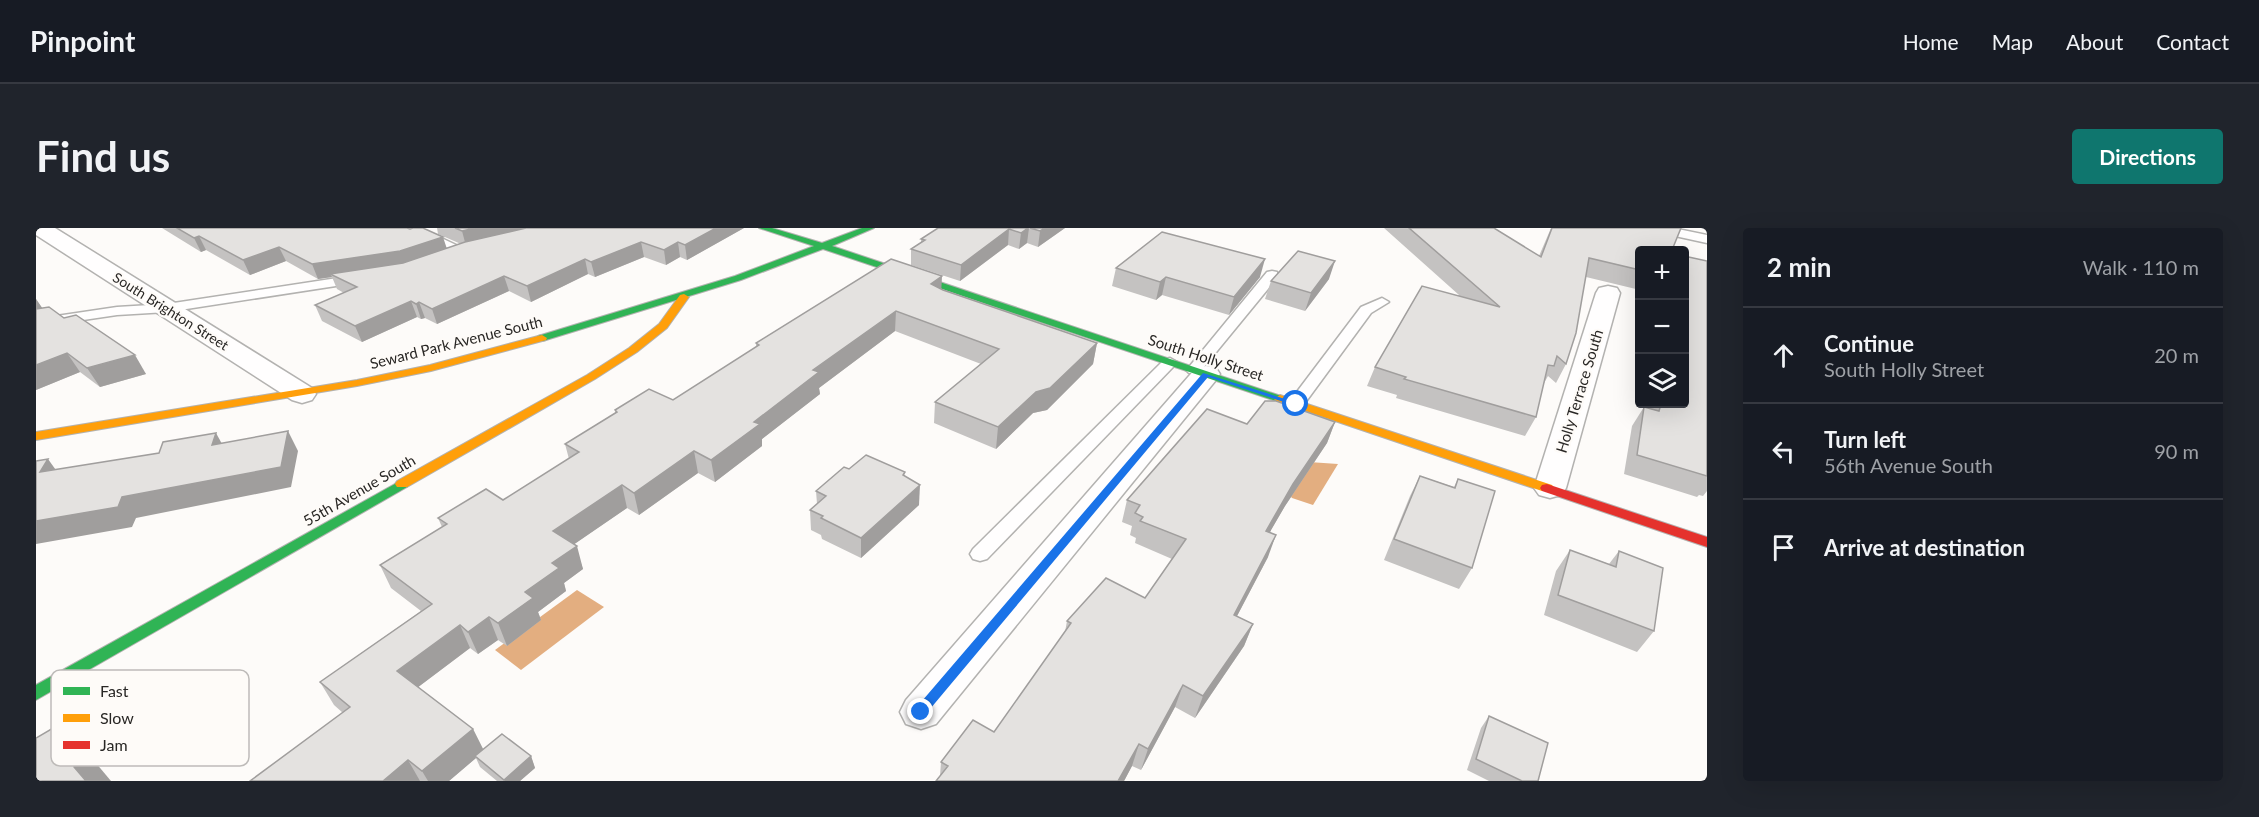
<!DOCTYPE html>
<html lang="en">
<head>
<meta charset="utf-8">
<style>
	body { margin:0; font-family:Lato,sans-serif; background:#20242c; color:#f1f3f6 }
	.controls { position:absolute; right:18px; top:18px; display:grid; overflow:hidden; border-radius:6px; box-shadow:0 6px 24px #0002 }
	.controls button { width:54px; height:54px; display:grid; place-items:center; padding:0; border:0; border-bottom:2px solid #363941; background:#171b24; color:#f1f3f6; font:30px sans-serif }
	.stop { position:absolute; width:18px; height:18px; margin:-14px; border:4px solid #1a73e8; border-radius:50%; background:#fff }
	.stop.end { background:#1a73e8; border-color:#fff; box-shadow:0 2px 6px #0008 }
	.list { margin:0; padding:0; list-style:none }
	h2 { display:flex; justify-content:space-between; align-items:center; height:78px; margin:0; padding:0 24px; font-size:26px }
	h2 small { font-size:20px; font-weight:400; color:#9ea1a6 }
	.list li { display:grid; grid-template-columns:39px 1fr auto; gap:18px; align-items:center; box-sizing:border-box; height:96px; padding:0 24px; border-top:2px solid #363941 }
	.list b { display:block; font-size:22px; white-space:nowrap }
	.list p { margin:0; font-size:20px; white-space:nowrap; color:#9ea1a6 }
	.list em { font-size:20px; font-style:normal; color:#9ea1a6 }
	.icon { flex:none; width:33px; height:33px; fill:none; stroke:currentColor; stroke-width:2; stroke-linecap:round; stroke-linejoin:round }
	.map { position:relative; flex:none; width:1671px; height:553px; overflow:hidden; border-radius:6px }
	header { display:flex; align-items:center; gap:36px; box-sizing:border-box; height:84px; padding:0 30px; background:#171b24; border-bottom:2px solid #363941 }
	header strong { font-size:28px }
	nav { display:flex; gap:33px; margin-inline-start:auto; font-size:21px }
	.intro { display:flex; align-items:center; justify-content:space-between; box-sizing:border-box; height:144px; padding:0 36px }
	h1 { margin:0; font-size:42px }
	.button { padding:15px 27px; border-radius:6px; background:#0f766e; color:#fff; font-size:21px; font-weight:700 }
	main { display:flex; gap:36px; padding:0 36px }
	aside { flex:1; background:#171b24; border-radius:6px; box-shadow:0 6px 24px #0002 }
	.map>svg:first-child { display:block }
	.water { fill:#e3ae80 }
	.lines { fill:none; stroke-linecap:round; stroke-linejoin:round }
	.lane-casing { stroke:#b3b2b0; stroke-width:3 }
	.street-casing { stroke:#b3b2b0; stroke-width:3 }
	.fast-casing { stroke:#b3b2b0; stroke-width:2 }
	.slow-casing { stroke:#b3b2b0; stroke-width:2 }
	.jam-casing { stroke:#b3b2b0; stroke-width:2 }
	.lane { fill:#fffefe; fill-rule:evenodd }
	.street { fill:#fffefe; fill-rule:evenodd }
	.fast { fill:#30b455; fill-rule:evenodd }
	.slow { fill:#ff9f0a; fill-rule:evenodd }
	.jam { fill:#e5322d; fill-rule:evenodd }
	.wall { fill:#c4c2c1 }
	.shaded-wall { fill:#a09e9d }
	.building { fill:#e4e2e0; stroke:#a09e9d; stroke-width:1.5 }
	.route { fill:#1a73e8 }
	.labels { text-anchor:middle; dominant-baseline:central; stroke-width:4.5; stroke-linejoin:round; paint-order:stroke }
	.far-street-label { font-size:14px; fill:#292725; stroke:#fefbf8 }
	.street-label { font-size:15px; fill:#292725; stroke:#fefbf8 }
	.key { fill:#fefbf8; stroke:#bebbb9; stroke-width:1.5 }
	.key-label { font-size:16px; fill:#292725 }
</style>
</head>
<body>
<header>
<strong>Pinpoint</strong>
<nav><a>Home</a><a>Map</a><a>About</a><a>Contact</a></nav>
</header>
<div class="intro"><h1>Find us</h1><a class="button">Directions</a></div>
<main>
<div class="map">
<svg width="1671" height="553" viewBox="0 0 1671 553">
	<rect width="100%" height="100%" fill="#fdfbf9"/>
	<g class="water">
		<path d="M1273,234L1302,236L1277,277L1256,270L1248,261Z"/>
		<path d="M541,362L568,379L485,442L459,422Z"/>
	</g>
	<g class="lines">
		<defs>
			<g id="lane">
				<path d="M368,0H384L435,24L429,28L425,27Z"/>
				<path d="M1614,0H1637L1671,7V15L1616,3Z"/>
				<path d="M1236,43L1241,44L1242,47L1241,50L1163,145H1153L1150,142L1153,139L1231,44Z"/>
				<path d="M321,47L326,48L327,51L326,54L131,84L81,87L0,99V91L81,79L131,76Z"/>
				<path d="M1346,70L1353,74L1335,85L1266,179H1254L1252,176L1254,173L1325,79Z"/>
				<path d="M1134,130L1141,134L1139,137L951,331L944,333L937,331L934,326L937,321L1129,131Z"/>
			</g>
			<g id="street">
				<path d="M0,0H19L276,160L280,166L276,172L266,175L256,172L0,7Z"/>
				<path d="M1572,58L1581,60L1584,65L1530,260L1525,267L1514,270L1503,267L1498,260L1560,65L1563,60Z"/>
				<path d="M1170,138L1180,140L1184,146L1180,152L900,496L885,501L870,496L864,484L870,472L1160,140Z"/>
			</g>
			<g id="fast">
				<path d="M723,0H736L786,15L826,0H838L796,18L1248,169L1250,171L1244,175L1240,173L787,21L705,52L510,112L506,113L501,110L502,108L699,48L778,18Z"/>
				<path d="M366,252L373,256L371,259L0,472V457Z"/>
			</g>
			<g id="slow">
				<path d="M648,66L653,69L631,100L601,124L559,151L371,259H361L359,256L361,253L551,147L593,120L623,96L644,67Z"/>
				<path d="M506,107L511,110L510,112L395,143L321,158L0,212V204L321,152L394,137Z"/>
				<path d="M1244,167L1516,257L1518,260L1516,263H1506L1240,173L1238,171Z"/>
			</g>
			<path id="jam" d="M1511,256L1671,309V319L1506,263L1504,260L1506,257Z"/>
		</defs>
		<use href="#lane" class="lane-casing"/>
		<use href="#street" class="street-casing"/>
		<use href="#fast" class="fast-casing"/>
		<use href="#slow" class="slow-casing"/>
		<use href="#jam" class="jam-casing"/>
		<use href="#lane" class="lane"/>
		<use href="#street" class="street"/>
		<use href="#fast" class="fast"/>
		<use href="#slow" class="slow"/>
		<use href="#jam" class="jam"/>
	</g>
	<g class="wall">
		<path d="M126,0H371L411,20L425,16L402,6L401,0H708L651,32L644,29L630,37L608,29L559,49L552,46L495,74L473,63L401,96L389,90L385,91L381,89L326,114L286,93L279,77L308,65L301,61L296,49L282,51L250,33L214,47L170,22L165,24Z"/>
		<path d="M902,0H1029L1002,19L991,15L983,21L972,17L924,53L875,37V21L885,15V11Z"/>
		<path d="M1348,0H1458L1503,28L1515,0H1645L1604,22V62L1550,49L1530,136L1520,155L1512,148L1507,157L1500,189L1489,208L1360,170L1361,167L1331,158L1339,139L1423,67Z"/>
		<path d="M1671,33V263L1667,268L1663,267L1661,269L1588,246L1596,198L1608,179L1615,181L1616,176H1648Z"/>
		<path d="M1080,40L1224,49L1193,87L1126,67L1120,72L1076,58Z"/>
		<path d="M1293,51L1269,83L1229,71L1235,53Z"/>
		<path d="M906,61L1061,115L1057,136L1011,182L997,185L960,221L898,195L899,174L945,136L859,103L783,160L784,166L726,211V218L679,254L662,245L603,287L591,280L538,316L547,341L528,355L530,363L502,384L505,392L471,418L462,412L442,426L434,420L382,459L437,501L447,521L495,528L499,540L484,553H461L444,539L440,530L413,553H214L307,485L298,477L284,454L385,383L355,360L344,337L406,299L402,290L467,272L533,231L529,216L579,185V182L637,172L720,119V115Z"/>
		<path d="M0,71L6,80L28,90L110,146L64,159L44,144L0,162Z"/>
		<path d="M1299,194L1291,215L1249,278L1233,305L1232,329L1201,388L1217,396L1208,418L1159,490L1139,479L1105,542L1096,538L1088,553H900L904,548L905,534L958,504L1029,404L1031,393L1109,370L1136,331L1099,315L1100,310L1094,307L1096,298L1086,294L1091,272L1211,196Z"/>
		<path d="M813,241L869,244L868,248L883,277L825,330L786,311L785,307L775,302L774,282L781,276L780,263Z"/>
		<path d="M1384,248L1418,259L1422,251L1436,340L1423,361L1348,332L1374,268Z"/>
		<path d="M1534,322L1573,336L1583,323L1618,403L1601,424L1508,387L1520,343Z"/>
		<path d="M1453,488L1502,553H1453L1431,542L1445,500Z"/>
	</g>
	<g class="shaded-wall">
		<path d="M439,0H504L430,18L426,3Z"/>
		<path d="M680,0H708L651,32L649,17Z"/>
		<path d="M993,0L991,15L983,21L985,5Z"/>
		<path d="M1009,0H1029L1002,19L1004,3Z"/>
		<path d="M973,1L972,17L924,53L925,37Z"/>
		<path d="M163,8L170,22L165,24L158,10Z"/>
		<path d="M407,9L412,24L369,38L294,46L296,49L282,51L276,36Z"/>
		<path d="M605,14L608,29L559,49L555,34Z"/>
		<path d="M642,14L644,29L630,37L628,22Z"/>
		<path d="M243,19L250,33L214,47L207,32Z"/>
		<path d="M549,31L552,46L495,74L491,58Z"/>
		<path d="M1229,31L1224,49L1193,87L1198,69Z"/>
		<path d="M1299,33L1293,51L1269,83L1275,65Z"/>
		<path d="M468,48L473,63L401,96L396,81Z"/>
		<path d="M906,48L905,68L895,56Z"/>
		<path d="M1130,49L1126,67L1120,72L1124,54Z"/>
		<path d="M0,71L11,87L0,89Z"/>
		<path d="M375,73L381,89L326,114L319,98Z"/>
		<path d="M383,74L389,90L385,91L380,76Z"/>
		<path d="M860,83L859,103L783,160L784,166L726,211V218L679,254L675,232L777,142Z"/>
		<path d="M1061,115L1057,136L1011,182L997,185L960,221L962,199L1000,164Z"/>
		<path d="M31,125L44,144L0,162V137Z"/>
		<path d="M99,127L110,146L64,159L51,140Z"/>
		<path d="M1299,194L1291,215L1249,278L1222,325L1230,303L1257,256Z"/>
		<path d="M252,203L262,223L255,259L100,290L96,299L0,316V293Z"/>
		<path d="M180,205L191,225L176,217Z"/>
		<path d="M658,223L662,245L603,287L598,265Z"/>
		<path d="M12,231L27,252L4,244Z"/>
		<path d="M586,257L591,280L524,326L517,303Z"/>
		<path d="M884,257L883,277L825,330V310Z"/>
		<path d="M1240,307L1232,329L1190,409L1198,387Z"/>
		<path d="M541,318L547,341L528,355L530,363L502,384L505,392L471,418L462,395L489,364L516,335Z"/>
		<path d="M453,389L462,412L442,426L432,404Z"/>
		<path d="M1217,396L1208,418L1159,490L1167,468Z"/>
		<path d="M424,397L434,420L373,466L361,443Z"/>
		<path d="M1147,457L1139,479L1105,542L1112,521Z"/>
		<path d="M24,496L49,522L75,553H50L38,539Z"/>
		<path d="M437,501L448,523L439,528L440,530L413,553H392L386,543Z"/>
		<path d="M1103,516L1096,538L1088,553H1082Z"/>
		<path d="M495,528L499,540L484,553H469L468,552Z"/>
		<path d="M372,532L384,553H347Z"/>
	</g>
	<g class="building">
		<path d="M141,0H371L374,1L377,0H387L407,9L364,23L276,36L243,19L207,32L163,8L158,10Z"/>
		<path d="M419,0H439L426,3Z"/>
		<path d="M490,0H680L649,17L642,14L628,22L605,14L555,34L549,31L491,58L468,48L396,81L383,74L380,76L375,73L319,98L279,77L321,59L294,46L367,35L429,14Z"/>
		<path d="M902,0H992L985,5L973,1L925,37L875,21L889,12L885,11Z"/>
		<path d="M994,0H1009L1004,3Z"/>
		<path d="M1373,0H1458L1505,29L1516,0H1645L1636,22H1604V42L1553,30L1540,105L1530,136L1521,128L1518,138L1512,137L1500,189L1368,151L1370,149L1339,139L1386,58L1464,79Z"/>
		<path d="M1126,4L1229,31L1198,69L1130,49L1124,54L1080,40Z"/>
		<path d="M1262,23L1299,33L1275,65L1235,53Z"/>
		<path d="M1648,28L1671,33V248L1601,227L1608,179L1623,183L1625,176H1648Z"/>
		<path d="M855,31L906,48L895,56L907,62L1061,115L1014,160L1000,164L962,199L899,174L963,121L860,83L777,142L783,144L718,194L724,196L675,232L658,223L598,265L586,257L517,303L541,318L516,335L523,340L489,364L497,370L462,395L453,389L432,404L424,397L361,443L437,501L386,543L372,532L347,553H214L314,479L284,454L396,376L344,337L411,296L402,290L450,261L467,272L543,224L529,216L581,184L579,182L613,161L637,172L723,117L720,115Z"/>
		<path d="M13,79L28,90L40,87L99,127L51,140L31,125L0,137V81Z"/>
		<path d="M1229,173H1240L1299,194L1257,256L1230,303L1240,307L1198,387L1217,396L1167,468L1147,457L1112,521L1103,516L1082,553H900L912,538L905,534L937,492L958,504L1035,395L1031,393L1070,350L1109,370L1150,311L1104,293L1107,289L1099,285L1104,277L1091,272L1171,181L1211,196Z"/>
		<path d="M252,203L245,239L86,269L82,279L0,293V233L12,231L4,244L123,225L127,214L180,205L176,217Z"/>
		<path d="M830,227L869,244L867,247L884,257L825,310L785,290L787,288L774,282L790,268L780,263L808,239L813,241Z"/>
		<path d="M1384,248L1419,260L1422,251L1459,263L1436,340L1358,311Z"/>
		<path d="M1534,322L1580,339L1583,323L1627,340L1618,403L1522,367Z"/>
		<path d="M1453,488L1512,515L1502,553H1486L1440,531Z"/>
		<path d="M24,496L53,530L38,539L50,553H0V510Z"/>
		<path d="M466,506L495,528L468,552L439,528Z"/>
	</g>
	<path class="route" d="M1167,145L1265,176L1257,177L1172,149L889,487H880V480Z"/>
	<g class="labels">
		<g class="far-street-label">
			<text transform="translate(135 83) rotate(32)">South Brighton Street</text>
		</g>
		<g class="street-label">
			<text transform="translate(420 114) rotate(-14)">Seward Park Avenue South</text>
			<text transform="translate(1170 129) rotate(18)">South Holly Street</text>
			<text transform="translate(1543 163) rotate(-73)">Holly Terrace South</text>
			<text transform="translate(323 262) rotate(-30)">55th Avenue South</text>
		</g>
	</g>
	<rect x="15" y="442" width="198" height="96" rx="9" class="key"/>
	<rect x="27" y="459" width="27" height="8" fill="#30b455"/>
	<rect x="27" y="486" width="27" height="8" fill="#ff9f0a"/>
	<rect x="27" y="513" width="27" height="8" fill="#e5322d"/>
	<g class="key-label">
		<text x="64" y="469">Fast</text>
		<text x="64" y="496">Slow</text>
		<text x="64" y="523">Jam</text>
	</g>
</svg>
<div class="controls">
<button>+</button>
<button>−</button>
<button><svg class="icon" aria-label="layers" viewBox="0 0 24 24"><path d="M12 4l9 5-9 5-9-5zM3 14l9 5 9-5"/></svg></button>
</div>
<div class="stop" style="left:1260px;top:176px"></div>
<div class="stop end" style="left:885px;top:484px"></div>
</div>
<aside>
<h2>2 min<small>Walk · 110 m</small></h2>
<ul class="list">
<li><svg class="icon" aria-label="ahead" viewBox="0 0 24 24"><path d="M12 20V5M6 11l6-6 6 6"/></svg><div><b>Continue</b><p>South Holly Street</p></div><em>20 m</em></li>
<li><svg class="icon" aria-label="left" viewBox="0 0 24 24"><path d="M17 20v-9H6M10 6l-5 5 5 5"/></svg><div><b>Turn left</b><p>56th Avenue South</p></div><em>90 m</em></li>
<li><svg class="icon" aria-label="arrive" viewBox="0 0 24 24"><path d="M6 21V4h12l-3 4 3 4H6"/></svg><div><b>Arrive at destination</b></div></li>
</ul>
</aside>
</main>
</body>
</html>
